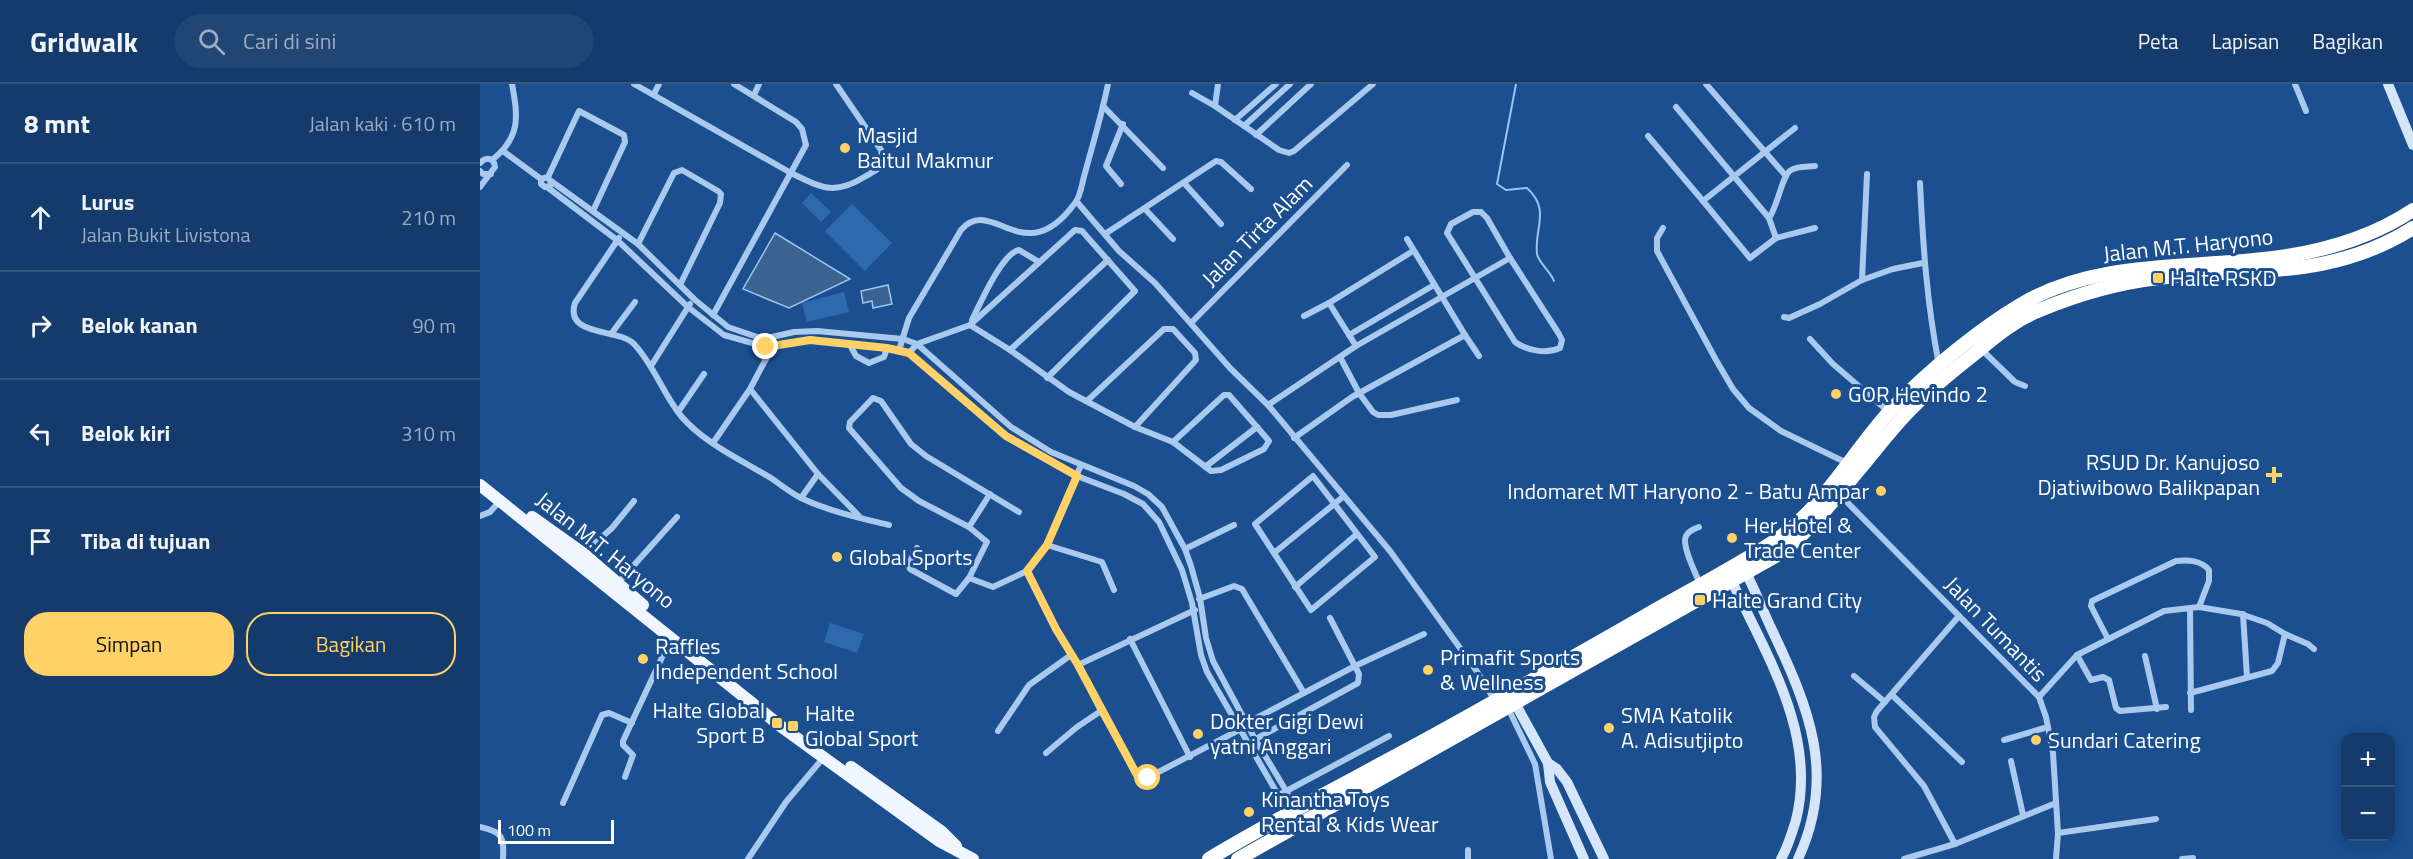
<!DOCTYPE html>
<html lang="id">
<head>
<meta charset="utf-8">
<style>
	body { margin:0; font-family:"Titillium Web",sans-serif; background:#214673; color:#f1f3f6 }
	.controls { position:absolute; right:18px; bottom:18px; display:grid; overflow:hidden; border-radius:12px; box-shadow:0 3px 15px #0003 }
	.controls button { width:54px; height:54px; display:grid; place-items:center; padding:0; border:0; border-bottom:2px solid #33557e; background:#143b6b; color:#f1f3f6; font:30px sans-serif }
	.scale { position:absolute; left:18px; bottom:15px; width:116px; box-sizing:border-box; padding-left:6px; border:3px solid #fff; border-top:0; font-size:16px; line-height:21px; white-space:nowrap; color:#fff; -webkit-text-stroke:4px #1b4f8f; paint-order:stroke }
	.stop { position:absolute; width:18px; height:18px; margin:-14px; border:4px solid #ffd166; border-radius:50%; background:#fff }
	.stop.end { background:#ffd166; border-color:#fff; box-shadow:0 2px 6px #0008 }
	.list { margin:0; padding:0; list-style:none }
	h2 { display:flex; justify-content:space-between; align-items:center; height:78px; margin:0; padding:0 24px; font-size:26px }
	h2 small { font-size:20px; font-weight:400; color:#9dadc1 }
	.list li { display:grid; grid-template-columns:39px 1fr auto; gap:18px; align-items:center; box-sizing:border-box; height:108px; padding:0 24px; border-top:2px solid #33557e }
	.list b { display:block; font-size:22px; white-space:nowrap }
	.list p { margin:0; font-size:20px; white-space:nowrap; color:#9dadc1 }
	.list em { font-size:20px; font-style:normal; color:#9dadc1 }
	.actions { display:flex; gap:12px; padding:18px 24px }
	.actions a { flex:1; padding:14px 0; border:2px solid #ffd166; border-radius:24px; text-align:center; font-size:21px; color:#ffd166 }
	.actions .main { background:#ffd166; color:#111 }
	.icon { flex:none; width:33px; height:33px; fill:none; stroke:currentColor; stroke-width:2; stroke-linecap:round; stroke-linejoin:round }
	.map { position:relative; flex:none; width:1933px; height:775px; overflow:hidden }
	header { display:flex; align-items:center; gap:36px; box-sizing:border-box; height:84px; padding:0 30px; background:#143b6b; border-bottom:2px solid #33557e }
	header strong { font-size:28px }
	nav { display:flex; gap:33px; margin-inline-start:auto; font-size:21px }
	.search { width:420px; height:54px; background:#214673; display:flex; align-items:center; gap:15px; box-sizing:border-box; padding:0 21px; border-radius:33px; color:#9dadc1; font-size:22px }
	main { display:flex }
	aside { flex:1; background:#143b6b }
	.map>svg:first-child { display:block }
	.green { fill:#2e69ad }
	.water { fill:#3c6290; stroke:#9cc4f0; stroke-width:1.5 }
	.lines { fill:none; stroke-linecap:round; stroke-linejoin:round }
	.stream { stroke:#9cc4f0; stroke-width:2 }
	.street { stroke:#a9c9ee; stroke-width:6 }
	.secondary { stroke:#d6e6fa; stroke-width:10 }
	.primary { stroke:#f0f6ff; stroke-width:12 }
	.highway { stroke:#fff; stroke-width:14 }
	.route { stroke:#ffd166; stroke-width:8 }
	.poi-dot { fill:#ffd166; stroke:#1b4f8f; stroke-width:2 }
	.labels { text-anchor:middle; dominant-baseline:central; stroke-width:6; stroke-linejoin:round; paint-order:stroke }
	.poi-label { font-size:22px; fill:#fff; stroke:#1b4f8f; text-anchor:start }
	.street-label { font-size:22px; fill:#fff; stroke:#1b4f8f }
</style>
</head>
<body>
<header>
<strong>Gridwalk</strong>
<div class="search"><svg class="icon" aria-label="search" viewBox="0 0 24 24"><circle cx="10" cy="10" r="6"/><path d="M15 15l6 6"/></svg>Cari di sini</div>
<nav><a>Peta</a><a>Lapisan</a><a>Bagikan</a></nav>
</header>
<main>
<aside>
<h2>8 mnt<small>Jalan kaki · 610 m</small></h2>
<ul class="list">
<li><svg class="icon" aria-label="ahead" viewBox="0 0 24 24"><path d="M12 20V5M6 11l6-6 6 6"/></svg><div><b>Lurus</b><p>Jalan Bukit Livistona</p></div><em>210 m</em></li>
<li><svg class="icon" aria-label="right" viewBox="0 0 24 24"><path d="M7 20v-9h11M14 6l5 5-5 5"/></svg><div><b>Belok kanan</b></div><em>90 m</em></li>
<li><svg class="icon" aria-label="left" viewBox="0 0 24 24"><path d="M17 20v-9H6M10 6l-5 5 5 5"/></svg><div><b>Belok kiri</b></div><em>310 m</em></li>
<li><svg class="icon" aria-label="arrive" viewBox="0 0 24 24"><path d="M6 21V4h12l-3 4 3 4H6"/></svg><div><b>Tiba di tujuan</b></div></li>
</ul>
<div class="actions"><a class="main">Simpan</a><a>Bagikan</a></div>
</aside>
<div class="map">
<svg width="1933" height="775" viewBox="0 0 1933 775">
	<rect width="100%" height="100%" fill="#1b4f8f"/>
	<g class="green">
		<path d="M331,109L351,128L341,138L322,119Z"/>
		<path d="M372,120L412,159L385,187L345,147Z"/>
		<path d="M364,208L369,228L327,238L322,219Z"/>
		<path d="M350,539L384,550L377,569L344,558Z"/>
	</g>
	<g class="water">
		<path d="M295,149L370,195L309,224L263,205Z"/>
		<path d="M408,201L412,220L393,224L392,217L383,219L381,207Z"/>
	</g>
	<g class="lines">
		<path class="stream" d="M1036,0L1017,100L1026,106L1047,104C1071,126 1054,144 1057,170C1058,178 1070,187 1074,197"/>
		<g class="street">
			<path d="M154,0L311,89C342,104 354,112 386,92C393,88 400,85 403,77L401,66L356,0"/>
			<path d="M1226,0L1306,92"/>
			<path d="M1815,0L1826,27"/>
			<path d="M712,9L735,22L799,66L809,69L814,67L893,0"/>
			<path d="M174,10L179,0"/>
			<path d="M274,11L279,0"/>
			<path d="M623,22L683,84"/>
			<path d="M735,22L738,0"/>
			<path d="M1196,23L1289,134L1296,154L1270,174L1223,117L1315,44"/>
			<path d="M755,36L796,0"/>
			<path d="M764,42L810,0"/>
			<path d="M776,51L831,0"/>
			<path d="M1168,52L1223,117"/>
			<path d="M23,67L61,95"/>
			<path d="M12,76C41,53 38,33 32,0"/>
			<path d="M0,79C6,72 14,74 15,83L0,103"/>
			<path d="M0,87L3,90H11"/>
			<path d="M68,93L71,99L70,102L65,103L61,100V95L68,93L99,27L144,51L145,58L113,127"/>
			<path d="M71,97L158,160L214,215L248,243L283,255L314,248L337,247L423,255L437,260L531,343L571,368L654,402L668,410L682,423L705,465L711,482L720,514L726,554L733,577L775,655L817,725"/>
			<path d="M1440,99C1443,162 1447,220 1459,281"/>
			<path d="M641,100L626,82L643,40"/>
			<path d="M705,100L741,140"/>
			<path d="M67,103L137,156L208,223L244,251L286,263L330,256L407,264L429,269L526,352L597,392L644,410L663,420L679,438L702,486L712,519L721,571L727,588L808,728"/>
			<path d="M597,118L639,167L675,199L750,284L788,321L910,467L998,589L1015,617"/>
			<path d="M665,125L693,155"/>
			<path d="M993,128H1001L1007,134L1030,174L1079,250L1082,256L1080,264C1067,270 1047,267 1035,258L967,149L971,140Z"/>
			<path d="M1289,134C1298,122 1302,91 1311,86C1318,82 1328,83 1335,82"/>
			<path d="M1183,144L1177,154V167L1236,276L1253,305L1269,324L1301,347L1367,379"/>
			<path d="M625,150L736,77L741,78L771,105"/>
			<path d="M139,154L95,219C84,253 139,244 154,260C174,281 183,310 201,332C224,359 261,376 291,394C301,401 311,409 321,414C348,427 380,434 409,441"/>
			<path d="M1296,154L1335,144"/>
			<path d="M158,160L194,89L202,86L238,107L241,110L240,119L200,201"/>
			<path d="M1382,196L1387,90"/>
			<path d="M233,231L326,61L322,45L316,38L254,0"/>
			<path d="M824,232L849,219"/>
			<path d="M1304,233L1309,234L1340,220L1382,196L1413,185L1443,179"/>
			<path d="M492,236C500,220 522,169 539,166L559,178"/>
			<path d="M711,239L867,81"/>
			<path d="M490,241L595,146L602,147L655,207L567,294"/>
			<path d="M131,250L155,218"/>
			<path d="M869,251L954,201"/>
			<path d="M985,251L999,272"/>
			<path d="M1330,255L1353,280L1409,328"/>
			<path d="M370,261L376,272L389,279L404,273L407,264"/>
			<path d="M876,262L849,219L933,167"/>
			<path d="M1501,265L1535,298L1545,302"/>
			<path d="M419,266L429,234L481,146C512,110 544,189 595,119C601,112 602,98 605,89C613,59 622,30 628,0"/>
			<path d="M530,266L628,176"/>
			<path d="M429,269L437,260L490,241L530,266L589,308L655,343L693,358L731,387L741,386L784,365L789,357L777,343L725,383"/>
			<path d="M860,273L879,309L893,328L898,331H911L977,316"/>
			<path d="M171,282L210,220"/>
			<path d="M270,305L338,390L379,432"/>
			<path d="M607,317L684,245H693L715,269L716,276L655,343"/>
			<path d="M788,321L876,262L1030,174"/>
			<path d="M198,328L224,290"/>
			<path d="M814,354L872,313L985,251L927,155"/>
			<path d="M693,358L744,311H749L777,343"/>
			<path d="M233,359L270,305L287,273L285,261"/>
			<path d="M833,392L895,473L831,526L775,440Z"/>
			<path d="M1360,411L1559,613L1566,633L1573,669L1578,749L1576,775"/>
			<path d="M321,414L338,390"/>
			<path d="M0,432L10,428L19,418"/>
			<path d="M489,443L510,410"/>
			<path d="M1219,443C1214,445 1208,447 1206,452C1201,461 1216,490 1220,500"/>
			<path d="M567,461L622,478L634,506"/>
			<path d="M437,464L428,481L430,485L476,510L489,494L507,458L489,443L439,417L421,404L369,344L370,338L393,314L401,317L431,360L446,372L539,428"/>
			<path d="M705,465L754,441"/>
			<path d="M104,469L132,444L154,417"/>
			<path d="M794,469L864,412"/>
			<path d="M547,487L576,545L598,581L621,627L659,694H667L761,645"/>
			<path d="M489,494L513,503L547,487L567,461L601,381"/>
			<path d="M138,499L197,433"/>
			<path d="M815,503L877,450"/>
			<path d="M719,515L754,502L762,505L824,609"/>
			<path d="M1710,524L1711,626"/>
			<path d="M1763,530L1767,593"/>
			<path d="M1479,532L1397,627L1394,633L1395,643L1444,702L1475,760L1576,719"/>
			<path d="M1805,550L1828,560L1834,565"/>
			<path d="M650,555L710,673"/>
			<path d="M1628,555L1611,522L1612,517L1696,477C1708,476 1721,476 1729,486V497L1719,523"/>
			<path d="M1597,571L1611,596L1623,593L1629,596L1636,624L1640,627L1686,623"/>
			<path d="M1665,572L1677,625"/>
			<path d="M598,581L715,526"/>
			<path d="M1374,592L1405,618"/>
			<path d="M1412,611L1482,678"/>
			<path d="M1559,613L1597,571L1684,527L1719,523L1761,530L1787,539L1805,550L1798,579L1792,587L1710,609"/>
			<path d="M1028,624L1055,680L1071,775"/>
			<path d="M767,639L875,582L944,550"/>
			<path d="M518,647L549,601L591,571"/>
			<path d="M774,656L878,599L879,590L850,534"/>
			<path d="M1524,656L1568,643"/>
			<path d="M566,669L597,643L621,627"/>
			<path d="M1531,677L1543,731"/>
			<path d="M145,693L153,671L143,661V657L191,554"/>
			<path d="M799,711L909,652"/>
			<path d="M83,719L122,631L129,629L152,639"/>
			<path d="M0,743C23,748 24,753 23,775"/>
			<path d="M1578,749L1676,735"/>
			<path d="M988,766V775"/>
			<path d="M268,775L306,718L344,673"/>
			<path d="M1424,775L1475,760"/>
			<path d="M1702,775L1713,774"/>
		</g>
		<g class="secondary">
			<path d="M1908,0L1933,61"/>
			<path d="M1263,483C1274,503 1282,525 1292,546C1329,624 1357,691 1318,775"/>
			<path d="M1249,491C1284,568 1338,648 1316,736C1312,749 1308,763 1301,775"/>
			<path d="M1035,619L1068,679L1077,685L1087,698L1124,775"/>
			<path d="M1068,679L1070,698L1104,775"/>
		</g>
		<g class="primary">
			<path d="M0,401L303,644L459,757L493,775"/>
			<path d="M52,433L104,470L163,521"/>
			<path d="M371,683L462,748L476,762"/>
		</g>
		<g class="highway">
			<path d="M729,775C797,734 868,698 938,660C1014,618 1090,575 1165,532C1208,507 1252,485 1293,458C1342,426 1371,370 1410,327C1446,289 1501,243 1547,217C1616,179 1697,184 1774,176C1830,171 1885,158 1933,126"/>
			<path d="M758,775L1299,470C1330,447 1353,417 1377,388C1396,366 1413,342 1434,322C1454,301 1477,284 1499,266C1518,250 1537,235 1560,226C1598,210 1637,199 1678,194C1770,183 1849,197 1933,144"/>
		</g>
	</g>
	<g class="lines">
		<path class="route" d="M286,263L330,256L407,264L429,269L526,352L597,392L567,461L547,487L576,545L598,581L657,691L661,695L668,694"/>
	</g>
	<g class="poi-dot">
		<circle cx="365" cy="64" r="6"/>
		<rect x="1672" y="188" width="12" height="12" rx="3"/>
		<circle cx="1356" cy="310" r="6"/>
		<path d="M1791 382h6v6h6v6h-6v6h-6v-6h-6v-6h6z"/>
		<circle cx="1401" cy="407" r="6"/>
		<circle cx="1252" cy="454" r="6"/>
		<circle cx="357" cy="473" r="6"/>
		<rect x="1214" y="510" width="12" height="12" rx="3"/>
		<circle cx="163" cy="575" r="6"/>
		<circle cx="948" cy="586" r="6"/>
		<rect x="291" y="633" width="12" height="12" rx="3"/>
		<rect x="307" y="636" width="12" height="12" rx="3"/>
		<circle cx="1129" cy="644" r="6"/>
		<circle cx="718" cy="650" r="6"/>
		<circle cx="1556" cy="656" r="6"/>
		<circle cx="769" cy="728" r="6"/>
	</g>
	<g class="labels">
		<g class="poi-label">
			<text x="377" y="51">Masjid<tspan x="377" dy="25">Baitul Makmur</tspan></text>
			<text x="1690" y="194">Halte RSKD</text>
			<text x="1368" y="310">GOR Hevindo 2</text>
			<text x="1780" y="378" text-anchor="end">RSUD Dr. Kanujoso<tspan x="1780" dy="25">Djatiwibowo Balikpapan</tspan></text>
			<text x="1389" y="407" text-anchor="end">Indomaret MT Haryono 2 - Batu Ampar</text>
			<text x="1264" y="441">Her Hotel &amp;<tspan x="1264" dy="25">Trade Center</tspan></text>
			<text x="369" y="473">Global Sports</text>
			<text x="1232" y="516">Halte Grand City</text>
			<text x="175" y="562">Raffles<tspan x="175" dy="25">Independent School</tspan></text>
			<text x="960" y="573">Primafit Sports<tspan x="960" dy="25">&amp; Wellness</tspan></text>
			<text x="285" y="626" text-anchor="end">Halte Global<tspan x="285" dy="25">Sport B</tspan></text>
			<text x="325" y="629">Halte<tspan x="325" dy="25">Global Sport</tspan></text>
			<text x="1141" y="631">SMA Katolik<tspan x="1141" dy="25">A. Adisutjipto</tspan></text>
			<text x="730" y="637">Dokter Gigi Dewi<tspan x="730" dy="25">yatni Anggari</tspan></text>
			<text x="1568" y="656">Sundari Catering</text>
			<text x="781" y="715">Kinantha Toys<tspan x="781" dy="25">Rental &amp; Kids Wear</tspan></text>
		</g>
		<g class="street-label">
			<text transform="translate(777 147) rotate(-45)">Jalan Tirta Alam</text>
			<text transform="translate(1708 161) rotate(-6)">Jalan M.T. Haryono</text>
			<text transform="translate(126 466) rotate(39)">Jalan M.T. Haryono</text>
			<text transform="translate(1516 545) rotate(46)">Jalan Tumantis</text>
		</g>
	</g>
</svg>
<div class="controls">
<button>+</button>
<button>−</button>
</div>
<div class="scale">100 m</div>
<div class="stop" style="left:668px;top:694px"></div>
<div class="stop end" style="left:286px;top:263px"></div>
</div>
</main>
</body>
</html>
